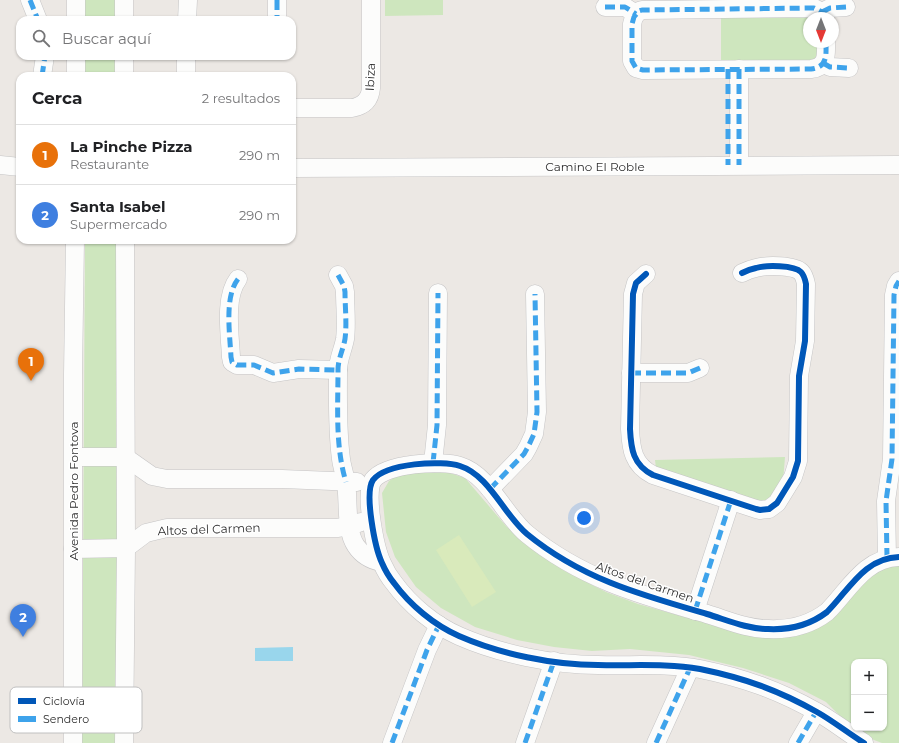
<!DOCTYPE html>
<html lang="es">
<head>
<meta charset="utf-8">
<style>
	body { margin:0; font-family:Montserrat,sans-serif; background:#f6f6f6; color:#202124 }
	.controls { position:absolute; right:12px; bottom:12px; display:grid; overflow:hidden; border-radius:8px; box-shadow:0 1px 3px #0004 }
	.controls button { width:36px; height:36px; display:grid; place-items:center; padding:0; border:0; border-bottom:1px solid #e0e0e0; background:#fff; color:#202124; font:20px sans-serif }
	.compass { position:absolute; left:803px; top:12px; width:36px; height:36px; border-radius:50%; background:#fff; box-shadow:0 1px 3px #0004; rotate:180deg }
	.you { position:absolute; left:584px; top:518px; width:14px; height:14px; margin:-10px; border:3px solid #fff; border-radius:50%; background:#1a73e8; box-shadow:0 0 0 6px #1a73e833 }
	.badge { display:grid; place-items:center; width:26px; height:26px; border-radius:50%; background:#706f6e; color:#fff; font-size:13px; font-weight:700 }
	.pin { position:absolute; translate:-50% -33px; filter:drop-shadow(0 1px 2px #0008) }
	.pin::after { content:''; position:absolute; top:21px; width:14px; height:12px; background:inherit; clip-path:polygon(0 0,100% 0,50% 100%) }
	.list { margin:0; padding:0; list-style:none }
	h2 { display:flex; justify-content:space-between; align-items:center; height:52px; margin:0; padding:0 16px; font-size:17px }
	h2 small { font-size:13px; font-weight:400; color:#757577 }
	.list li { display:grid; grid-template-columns:26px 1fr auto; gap:12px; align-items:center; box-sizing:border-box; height:60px; padding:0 16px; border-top:1px solid #e0e0e0 }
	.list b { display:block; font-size:15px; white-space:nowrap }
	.list p { margin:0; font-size:13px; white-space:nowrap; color:#757577 }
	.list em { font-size:13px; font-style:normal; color:#757577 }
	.icon { flex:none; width:22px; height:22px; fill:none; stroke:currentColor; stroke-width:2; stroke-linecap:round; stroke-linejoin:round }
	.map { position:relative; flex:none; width:899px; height:743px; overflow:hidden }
	.search { position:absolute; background:#fff; box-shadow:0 1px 3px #0004; left:16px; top:16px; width:280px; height:44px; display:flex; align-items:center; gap:10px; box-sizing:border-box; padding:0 14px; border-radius:12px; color:#757577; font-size:15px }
	.panel { position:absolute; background:#fff; box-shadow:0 1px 3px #0004; left:16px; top:72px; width:280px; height:172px; border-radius:12px }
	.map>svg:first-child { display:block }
	.green { fill:#cee6be; fill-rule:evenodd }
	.pitch { fill:#d9eabb }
	.water { fill:#99d6ec }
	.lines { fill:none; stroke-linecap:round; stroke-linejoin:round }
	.minor-casing { stroke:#c5c4c5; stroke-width:19 }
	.minor { stroke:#fcfcfb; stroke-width:18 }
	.quiet { stroke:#3ea3eb; stroke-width:5; stroke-dasharray:10 5; stroke-linecap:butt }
	.cycleway-casing { stroke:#fff; stroke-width:8 }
	.cycleway { stroke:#0057b8; stroke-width:6 }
	.labels { text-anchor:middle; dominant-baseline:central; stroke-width:3; stroke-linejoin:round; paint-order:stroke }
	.street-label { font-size:12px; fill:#2e2e2e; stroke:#fff }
	.key { fill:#fff; stroke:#c0c0c0; stroke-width:1 }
	.key-label { font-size:11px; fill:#2e2e2e }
</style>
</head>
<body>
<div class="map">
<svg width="899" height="743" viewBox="0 0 899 743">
	<rect width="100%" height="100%" fill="#ece8e4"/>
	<g class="green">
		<rect x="85" y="0" width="35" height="20"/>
		<path d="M385,0H443V15L385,16Z"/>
		<path d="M721,17H813L814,18H809V42H817V57L811,62L721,61Z"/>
		<rect x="85" y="56" width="36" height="20"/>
		<path d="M85,240H120L119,743H82Z"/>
		<path d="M785,457L783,482L775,497L761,502L656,468L655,460Z"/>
		<path d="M441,470L465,478L506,526L532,548L563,570L606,592L638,604L688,618L813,630L836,616L874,571L899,564V743H882L866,737L854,730L826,702L789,683L743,668L689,655L630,649L592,651L554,647L517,640L475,627L441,608L416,587L395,557L386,532L382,493L389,481L401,473ZM854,662H884V728H854Z"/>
	</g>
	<path class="pitch" d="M459,535L496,592L472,607L436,550Z"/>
	<path class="water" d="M293,647V661H255V648Z"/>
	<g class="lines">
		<defs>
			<g id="minor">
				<path d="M30,0L38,20"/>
				<path d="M124,0V20"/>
				<path d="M277,0V20"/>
				<path d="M605,7H625L636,14"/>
				<path d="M822,12L830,8L846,7"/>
				<path d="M825,18L822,12L814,8L642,10L639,11L634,17L632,24V61L636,68L643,70L811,69C828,67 826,55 826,42"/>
				<path d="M76,20V0"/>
				<path d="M187,20L188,0"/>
				<path d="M124,56V76"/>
				<path d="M823,63L830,67L849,68"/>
				<path d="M739,69V165"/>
				<path d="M42,76L45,56"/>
				<path d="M76,76V56"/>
				<path d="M186,76V56"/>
				<path d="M292,108H352C363,106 370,100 371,88V0"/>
				<path d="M0,165L20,167"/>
				<path d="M292,168L899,165"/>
				<path d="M646,274L636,283L633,294L630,429C631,449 633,465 653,475L756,509L760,510L769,509L777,503L793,477L798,461L799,376L805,341L806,284C805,279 804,275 801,272C794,265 766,265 756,268C751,269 746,271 742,273"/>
				<path d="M338,275L344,286L345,292C345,307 347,324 345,339C343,350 338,359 338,370C338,399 337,429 341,459C342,467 345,475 346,483C349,501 345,530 356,546C362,555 371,560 381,562"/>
				<path d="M238,279C224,297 230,335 231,357L232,362L237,365H254L273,373L299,369L338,370"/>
				<path d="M631,373H688L700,368"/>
				<path d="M74,457H125L152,476L167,479H282L357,482"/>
				<path d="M433,463L437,425L438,293"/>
				<path d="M490,489L524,454L528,447L534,434L537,412L535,294"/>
				<path d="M73,549L126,548L146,533L167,528H337L350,526L361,522"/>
				<path d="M887,558L886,501L892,459L894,295L896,286L899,281"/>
				<path d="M695,611L731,500"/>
				<path d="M73,743V375L75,240"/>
				<path d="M124,743L126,548L125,240"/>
				<path d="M392,743L427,650L439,625"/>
				<path d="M525,743L554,661"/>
				<path d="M656,743L690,668"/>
				<path d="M798,743L816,712"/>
				<path d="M864,743C848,733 833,721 817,712C778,690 744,678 700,669C666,663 632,666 598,665C553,665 500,654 459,636C434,625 410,605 394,583C389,577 385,570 382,563C375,548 364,493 373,480C386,463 442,460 460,466C489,475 504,515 527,534C582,579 641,595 707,614C727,620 747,629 768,629C789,630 810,625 827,612C849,590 864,558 899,557"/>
			</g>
		</defs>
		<use href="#minor" class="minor-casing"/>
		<use href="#minor" class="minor"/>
		<g class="quiet">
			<path d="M30,0L38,20"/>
			<path d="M277,0V20"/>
			<path d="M605,7H625L636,14"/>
			<path d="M822,12L830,8L846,7"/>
			<path d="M825,18L822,12L814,8L642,10L639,11L634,17L632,24V61L636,68L643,70L811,69C828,67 826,55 826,42"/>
			<path d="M823,63L830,67L849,68"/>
			<path d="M728,69V165"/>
			<path d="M739,69V165"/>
			<path d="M42,76L45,56"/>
			<path d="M338,275L344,286L345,292C345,307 347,324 345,339C343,350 338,359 338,370C338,406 335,446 346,482"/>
			<path d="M238,279C224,297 230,335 231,357L232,362L237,365H254L273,373L299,369L338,370"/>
			<path d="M631,373H688L700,368"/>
			<path d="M433,463L437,425L438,293"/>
			<path d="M490,489L524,454L528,447L534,434L537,412L535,294"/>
			<path d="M887,558L886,501L892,459L894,295L896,286L899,281"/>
			<path d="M695,611L731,500"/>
			<path d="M392,743L427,650L439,625"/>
			<path d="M525,743L554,661"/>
			<path d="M656,743L690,668"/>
			<path d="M798,743L816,712"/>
		</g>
		<defs>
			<g id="cycleway">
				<path d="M646,274L636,283L633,294L630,429C631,449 633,465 653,475L756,509L760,510L769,509L777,503L793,477L798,461L799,376L805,341L806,284C805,279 804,275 801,272C794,265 766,265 756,268C751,269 746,271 742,273"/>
				<path d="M864,743C848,733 833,721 817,712C778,690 744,678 700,669C666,663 632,666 598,665C553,665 500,654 459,636C434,625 410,605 394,583C389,577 385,570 382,563C375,548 364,493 373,480C386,463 442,460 460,466C489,475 504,515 527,534C582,579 641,595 707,614C727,620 747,629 768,629C789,630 810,625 827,612C849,590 864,558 899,557"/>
			</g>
		</defs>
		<use href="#cycleway" class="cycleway-casing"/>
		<use href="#cycleway" class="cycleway"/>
	</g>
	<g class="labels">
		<g class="street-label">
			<text transform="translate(370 77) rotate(-87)">Ibiza</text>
			<text x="595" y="166">Camino El Roble</text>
			<text transform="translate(73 491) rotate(-90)">Avenida Pedro Fontova</text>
			<text transform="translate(209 529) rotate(-2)">Altos del Carmen</text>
			<text transform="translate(645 582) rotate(19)">Altos del Carmen</text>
		</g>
	</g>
	<rect x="10" y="687" width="132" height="46" rx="6" class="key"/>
	<rect x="18" y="698" width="18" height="6" fill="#0057b8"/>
	<rect x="18" y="716" width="18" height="6" fill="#3ea3eb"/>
	<g class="key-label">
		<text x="43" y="705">Ciclovía</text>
		<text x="43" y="723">Sendero</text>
	</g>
</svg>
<div class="controls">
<button>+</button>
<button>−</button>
</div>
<svg class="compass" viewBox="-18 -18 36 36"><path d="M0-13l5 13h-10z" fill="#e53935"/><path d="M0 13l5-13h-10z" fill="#757577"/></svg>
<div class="you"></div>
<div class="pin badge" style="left:31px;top:381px;background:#e8710a">1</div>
<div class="pin badge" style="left:23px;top:637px;background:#3f7fe0">2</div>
<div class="search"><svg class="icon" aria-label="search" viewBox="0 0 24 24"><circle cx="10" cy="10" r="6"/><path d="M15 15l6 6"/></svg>Buscar aquí</div>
<section class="panel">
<h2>Cerca<small>2 resultados</small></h2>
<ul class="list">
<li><span class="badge" style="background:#e8710a">1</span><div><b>La Pinche Pizza</b><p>Restaurante</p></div><em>290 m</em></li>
<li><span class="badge" style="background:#3f7fe0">2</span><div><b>Santa Isabel</b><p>Supermercado</p></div><em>290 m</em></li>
</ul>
</section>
</div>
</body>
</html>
